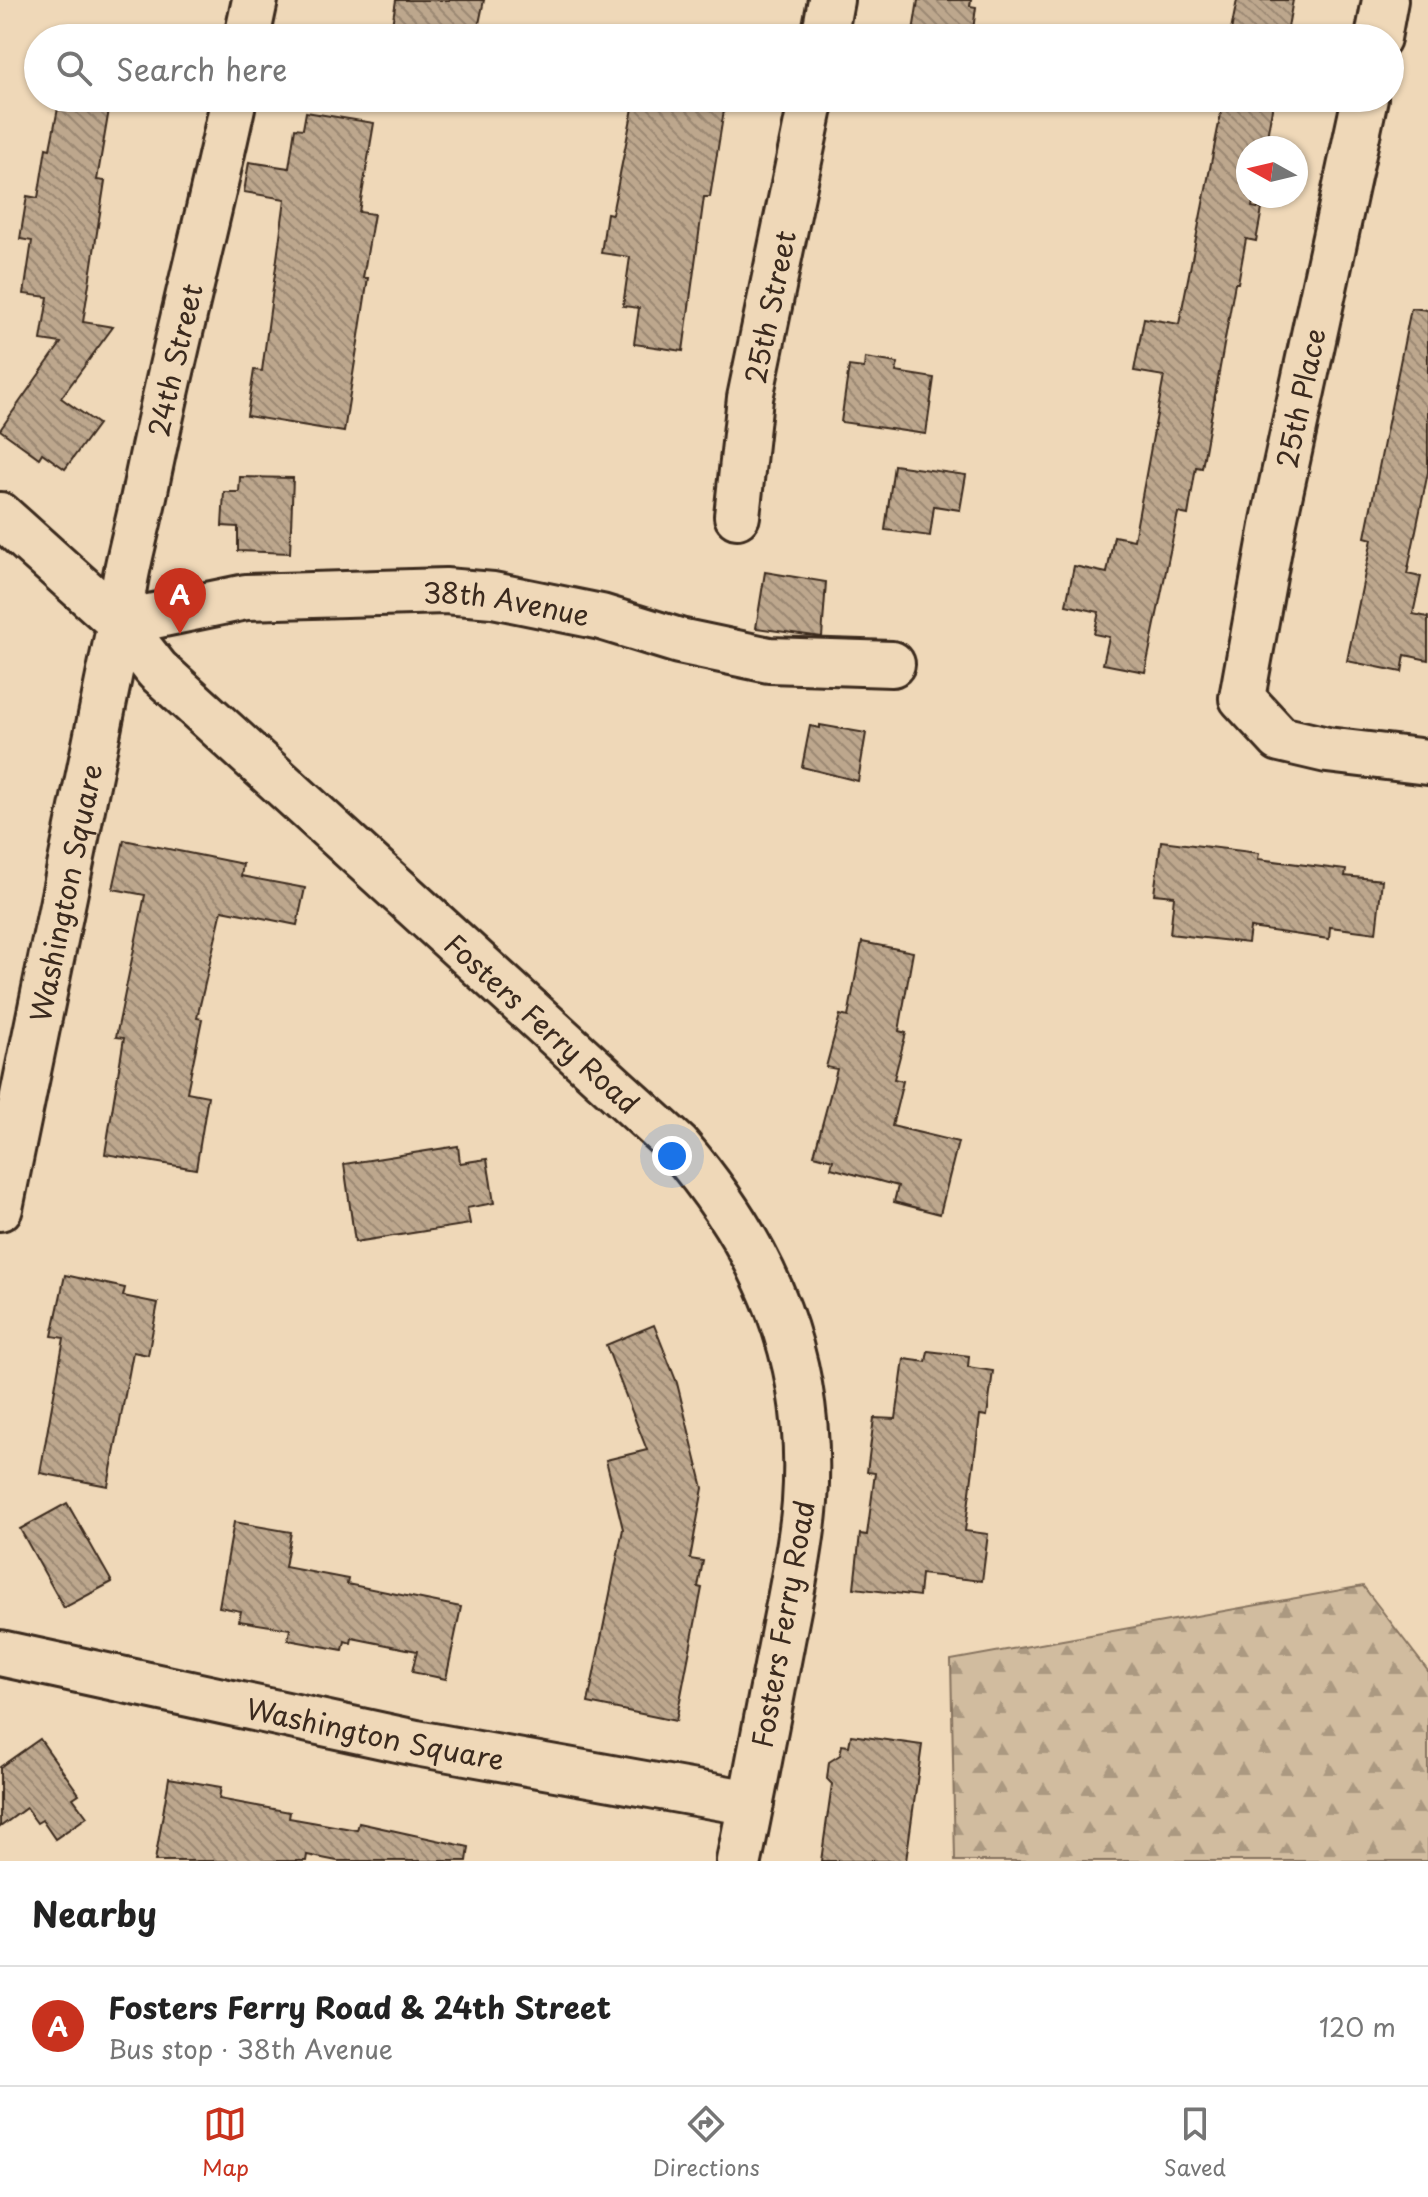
<!DOCTYPE html>
<html lang="en">
<head>
<meta charset="utf-8">
<style>
	body { margin:0; font-family:"Playpen Sans",sans-serif; background:#f6f6f6; color:#222 }
	.compass { position:absolute; left:1236px; top:136px; width:72px; height:72px; border-radius:50%; background:#fff; box-shadow:0 2px 6px #0004; rotate:278deg }
	.you { position:absolute; left:672px; top:1156px; width:28px; height:28px; margin:-20px; border:6px solid #fff; border-radius:50%; background:#1a73e8; box-shadow:0 0 0 12px #1a73e833 }
	.badge { display:grid; place-items:center; width:52px; height:52px; border-radius:50%; background:#c8321e; color:#fff; font-size:26px; font-weight:700 }
	.pin { position:absolute; translate:-50% -66px; filter:drop-shadow(0 2px 4px #0008) }
	.pin::after { content:''; position:absolute; top:42px; width:28px; height:24px; background:inherit; clip-path:polygon(0 0,100% 0,50% 100%) }
	.list { margin:0; padding:0; list-style:none }
	h2 { display:flex; justify-content:space-between; align-items:center; height:104px; margin:0; padding:0 32px; font-size:34px }
	h2 small { font-size:26px; font-weight:400; color:#767676 }
	.list li { display:grid; grid-template-columns:52px 1fr auto; gap:24px; align-items:center; box-sizing:border-box; height:120px; padding:0 32px; border-top:2px solid #e0e0e0 }
	.list b { display:block; font-size:30px; white-space:nowrap }
	.list p { margin:0; font-size:26px; white-space:nowrap; color:#767676 }
	.list em { font-size:26px; font-style:normal; color:#767676 }
	.icon { flex:none; width:44px; height:44px; fill:none; stroke:currentColor; stroke-width:2; stroke-linecap:round; stroke-linejoin:round }
	.map { position:relative; flex:none; width:1428px; height:1861px; overflow:hidden }
	.search { position:absolute; background:#fff; box-shadow:0 2px 6px #0004; left:24px; right:24px; top:24px; height:88px; display:flex; align-items:center; gap:20px; box-sizing:border-box; padding:0 28px; border-radius:44px; color:#767676; font-size:30px }
	.sheet { height:224px; background:#fff }
	nav { display:flex; justify-content:space-around; align-items:center; box-sizing:border-box; height:112px; border-top:2px solid #e0e0e0; background:#fff; font-size:22px; color:#767676 }
	nav a { display:grid; justify-items:center; gap:4px }
	nav .on { color:#c8321e }
	.map>svg:first-child { display:block }
	.forest { fill:url(#forest-firs); stroke:#86735e; stroke-width:2 }
	.building { fill:url(#building-back-hatch); stroke:#3b2a1e; stroke-width:2 }
	.lines { fill:none; stroke-linecap:round; stroke-linejoin:round }
	.minor-casing { stroke:#3b2a1e; stroke-width:50 }
	.minor { stroke:#efd8b8; stroke-width:44 }
	.labels { text-anchor:middle; dominant-baseline:central; stroke-width:8; stroke-linejoin:round; paint-order:stroke }
	.street-label { font-size:28px; fill:#3b2a1e; stroke:#efd8b8 }
</style>
</head>
<body>
<div class="map">
<svg width="1428" height="1861" viewBox="0 0 1428 1861">
	<defs>
		<pattern id="forest-firs" width="22" height="20" patternUnits="userSpaceOnUse" patternTransform="scale(2)"><rect width="22" height="20" fill="#d1bc9f"/><path d="M5 1l3.5 6h-7zM16 11l3.5 6h-7z" fill="#ab9981"/></pattern>
		<pattern id="building-back-hatch" width="6" height="6" patternUnits="userSpaceOnUse" patternTransform="scale(2)"><rect width="6" height="6" fill="#bda78d"/><path d="M-1 5l2 2M0 0l6 6M5-1l2 2" fill="none" stroke="#9b8873"/></pattern>
	</defs>
	<rect width="100%" height="100%" fill="#efd8b8"/>
	<filter id="ink" filterUnits="userSpaceOnUse"><feTurbulence type="fractalNoise" baseFrequency=".0125" numOctaves="2"/><feDisplacementMap in="SourceGraphic" scale="16" xChannelSelector="R" yChannelSelector="G"/><feConvolveMatrix kernelMatrix="1 2 1 2 8 2 1 2 1" color-interpolation-filters="sRGB"/></filter>
	<g filter="url(#ink)">
		<path class="forest" d="M1363,1586L1428,1671V1861H955L951,1660Z"/>
		<g class="building">
			<path d="M396,0H484L476,38H390Z"/>
			<path d="M918,0H971L970,6L976,7L972,38H912Z"/>
			<path d="M1237,0H1293L1286,38L1230,36Z"/>
			<path d="M60,98H111L97,180L105,181L83,322L113,327L61,398L98,424L65,469L42,453L39,458L0,430L61,343L41,340L48,297L24,294L32,241L20,239L27,196L38,198L46,148L50,149Z"/>
			<path d="M635,98H726L710,197H704L683,351L634,344L639,308L623,306L630,257L601,253L607,213L612,214Z"/>
			<path d="M1224,98H1274L1265,148H1248V196H1254L1252,207L1262,209L1256,241L1246,239L1238,283H1235L1202,468L1196,467L1188,515L1178,513L1145,672L1103,664L1109,637L1094,634L1099,612L1066,605L1074,566L1107,573L1114,536L1134,540L1164,376L1134,371L1144,318L1179,324Z"/>
			<path d="M306,112L374,123L359,212L374,214L363,278H368L344,432L247,416L254,370L262,371L285,199L244,192L249,162L289,168L295,128L303,129Z"/>
			<path d="M1411,308L1428,310V472L1407,574L1421,577L1413,614L1428,617V660L1405,655L1402,672L1347,661L1372,539L1365,537Z"/>
			<path d="M865,358L898,363L896,372L934,378L926,434L841,422L849,366L864,368Z"/>
			<path d="M894,465L966,475L960,510L934,506L930,536L885,530Z"/>
			<path d="M240,477L293,478L290,553L238,551V527L222,526L224,492H239Z"/>
			<path d="M765,572L826,582L822,637L756,628Z"/>
			<path d="M820,725L866,733L858,781L802,767L810,726L820,728Z"/>
			<path d="M124,840L243,864L241,876L305,888L297,925L222,910L197,1018L202,1019L187,1092L208,1096L196,1169L105,1154L124,1038L116,1037L145,895L113,889Z"/>
			<path d="M1161,841L1259,853L1258,859L1346,870L1345,876L1382,880L1376,933L1330,927L1329,939L1250,928L1248,943L1170,934L1174,896L1154,894Z"/>
			<path d="M862,942L913,952L899,1031L906,1033L894,1079L903,1081L892,1126L958,1142L940,1214L894,1202L898,1186L831,1168L833,1160L814,1155L837,1069L826,1067L840,1015L848,1017Z"/>
			<path d="M458,1146L460,1163L487,1159L494,1203L467,1208L470,1224L355,1242L344,1164Z"/>
			<path d="M65,1275L125,1288L123,1296L158,1303L148,1355L133,1352L108,1486L40,1473L64,1338L52,1336Z"/>
			<path d="M654,1325L677,1383L703,1488L690,1559L703,1561L698,1587L702,1588L676,1721L588,1703L623,1529L606,1460L647,1450L606,1345Z"/>
			<path d="M928,1351L969,1356L968,1367L993,1371L987,1416L980,1415L965,1531L988,1534L982,1581L921,1574L919,1596L854,1588L860,1534L867,1535L875,1473L867,1472L874,1418L896,1419L904,1359L926,1362Z"/>
			<path d="M67,1503L112,1582L64,1608L20,1529Z"/>
			<path d="M234,1522L291,1532L285,1567L348,1579L347,1584L461,1607L446,1679L412,1672L417,1651L352,1638L351,1643L345,1641L343,1650L288,1640L290,1629L239,1621L241,1611L219,1607Z"/>
			<path d="M851,1735L922,1745L906,1861H821L832,1784L827,1779L829,1762L840,1755L842,1745L849,1746Z"/>
			<path d="M40,1739L79,1794L73,1798L87,1817L55,1839L42,1820L37,1823L26,1808L0,1827V1767Z"/>
			<path d="M169,1778L221,1787L219,1799L290,1812L289,1818L357,1830L359,1823L469,1847L467,1861H337L307,1855L306,1861H155Z"/>
		</g>
		<g class="lines">
			<defs>
				<g id="minor">
					<path d="M247,38L255,0"/>
					<path d="M824,38L831,0"/>
					<path d="M1378,38L1385,0"/>
					<path d="M1365,98L1274,521L1242,698L1280,739L1327,750L1428,762"/>
					<path id="s1" d="M0,515L120,623L157,670L678,1146C767,1250 815,1362 805,1502C801,1550 790,1598 781,1646C767,1718 754,1790 739,1861"/>
					<path id="s2" d="M737,516L750,398L812,98"/>
					<path id="s3" d="M120,623L246,597L445,591L493,595L601,617L679,641L769,660L892,664"/>
					<path id="s4" d="M0,1208L120,623C122,578 136,536 145,491C171,360 206,230 234,98"/>
					<path id="s5" d="M0,1653L416,1743L751,1803"/>
				</g>
			</defs>
			<use href="#minor" class="minor-casing"/>
			<use href="#minor" class="minor"/>
		</g>
	</g>
	<g class="labels">
		<g class="street-label">
			<text stroke="none"><textPath href="#s2" startOffset="212">25th Street</textPath></text>
			<text stroke="none"><textPath href="#s4" startOffset="866">24th Street</textPath></text>
			<text transform="translate(1300 398) rotate(-78)">25th Place</text>
			<text stroke="none"><textPath href="#s3" startOffset="390">38th Avenue</textPath></text>
			<text stroke="none"><textPath href="#s4" startOffset="322">Washington Square</textPath></text>
			<text stroke="none"><textPath href="#s1" startOffset="744">Fosters Ferry Road</textPath></text>
			<text transform="translate(782 1624) rotate(-80)">Fosters Ferry Road</text>
			<text stroke="none"><textPath href="#s5" startOffset="384">Washington Square</textPath></text>
		</g>
	</g>
</svg>
<svg class="compass" viewBox="-18 -18 36 36"><path d="M0-13l5 13h-10z" fill="#e53935"/><path d="M0 13l5-13h-10z" fill="#767676"/></svg>
<div class="you"></div>
<div class="pin badge" style="left:180px;top:634px">A</div>
<div class="search"><svg class="icon" aria-label="search" viewBox="0 0 24 24"><circle cx="10" cy="10" r="6"/><path d="M15 15l6 6"/></svg>Search here</div>
</div>
<section class="sheet">
<h2>Nearby<small></small></h2>
<ul class="list">
<li><span class="badge">A</span><div><b>Fosters Ferry Road &amp; 24th Street</b><p>Bus stop · 38th Avenue</p></div><em>120 m</em></li>
</ul>
</section>
<nav>
<a class="on"><svg class="icon" aria-label="map" viewBox="0 0 24 24"><path d="M3 6l6-2 6 2 6-2v14l-6 2-6-2-6 2zM9 4v14M15 6v14"/></svg>Map</a>
<a><svg class="icon" aria-label="directions" viewBox="0 0 24 24"><path d="M12 3l9 9-9 9-9-9zM9 14v-3h6M13 9l2 2-2 2"/></svg>Directions</a>
<a><svg class="icon" aria-label="saved" viewBox="0 0 24 24"><path d="M7 4h10v16l-5-4-5 4z"/></svg>Saved</a>
</nav>
</body>
</html>
